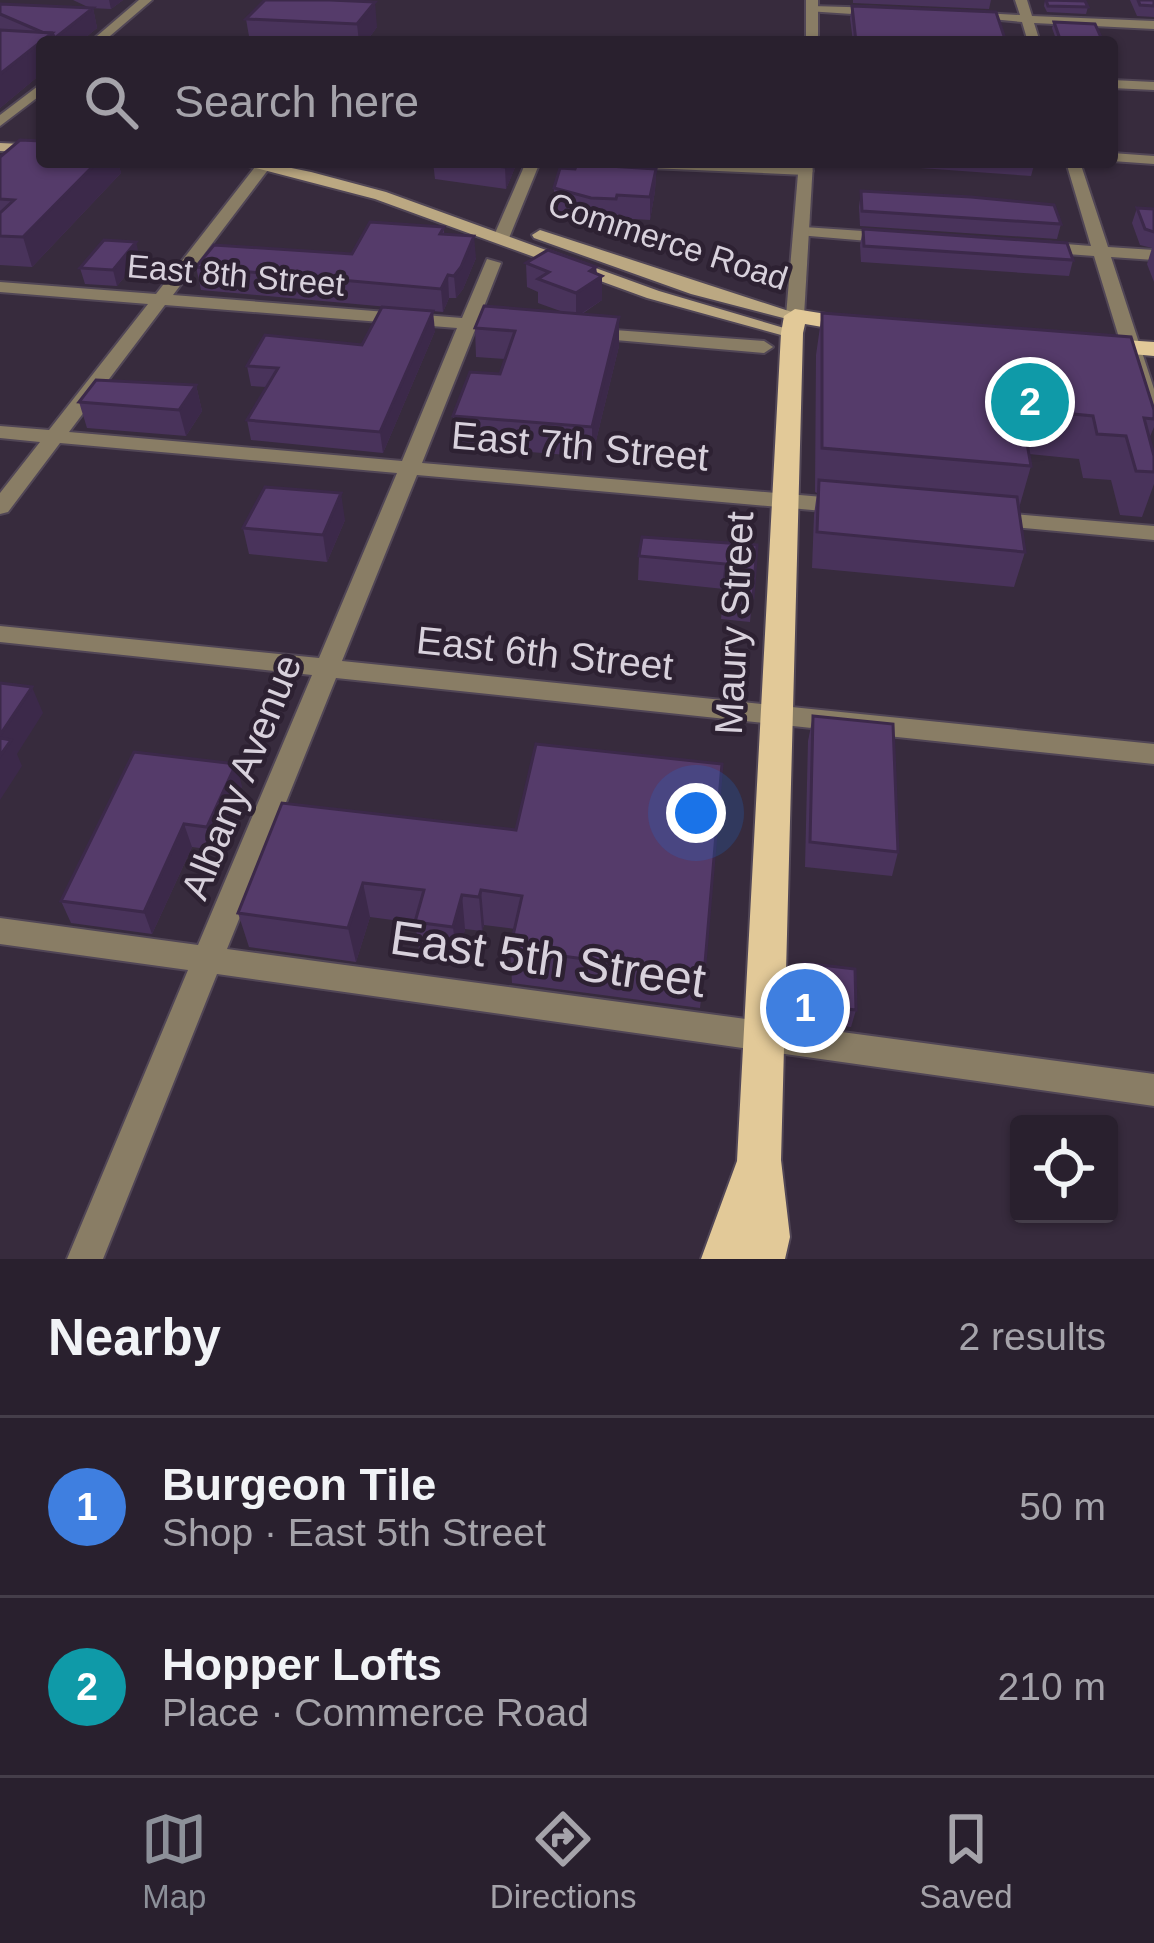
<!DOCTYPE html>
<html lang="en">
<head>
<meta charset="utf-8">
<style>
	body { margin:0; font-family:Arial,sans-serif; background:#352d3a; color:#f1f3f6 }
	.controls { position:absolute; right:36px; bottom:36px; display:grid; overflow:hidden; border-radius:12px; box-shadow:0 3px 9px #0004 }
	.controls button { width:108px; height:108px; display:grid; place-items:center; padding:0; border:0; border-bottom:3px solid #453e4a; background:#29202e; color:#f1f3f6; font:60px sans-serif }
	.you { position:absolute; left:696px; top:813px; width:42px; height:42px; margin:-30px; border:9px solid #fff; border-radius:50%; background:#1a73e8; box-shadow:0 0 0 18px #1a73e833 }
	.badge { display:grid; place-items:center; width:78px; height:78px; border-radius:50%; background:#8c9099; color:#fff; font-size:39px; font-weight:700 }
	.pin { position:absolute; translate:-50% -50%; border:6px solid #fff; box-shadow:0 3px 12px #0006 }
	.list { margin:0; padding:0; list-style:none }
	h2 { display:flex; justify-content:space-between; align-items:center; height:156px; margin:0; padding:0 48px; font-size:51px }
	h2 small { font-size:39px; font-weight:400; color:#a5a3aa }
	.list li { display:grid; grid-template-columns:78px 1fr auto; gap:36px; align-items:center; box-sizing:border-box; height:180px; padding:0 48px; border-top:3px solid #453e4a }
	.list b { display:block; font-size:45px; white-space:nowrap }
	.list p { margin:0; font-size:39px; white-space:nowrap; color:#a5a3aa }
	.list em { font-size:39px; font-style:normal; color:#a5a3aa }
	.icon { flex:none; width:66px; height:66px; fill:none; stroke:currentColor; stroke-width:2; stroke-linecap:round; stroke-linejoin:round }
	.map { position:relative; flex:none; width:1154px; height:1259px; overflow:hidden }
	.search { position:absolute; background:#29202e; box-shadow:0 3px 9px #0004; left:36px; right:36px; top:36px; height:132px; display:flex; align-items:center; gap:30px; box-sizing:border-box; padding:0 42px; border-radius:12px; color:#a5a3aa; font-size:45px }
	.sheet { height:516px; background:#29202e }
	nav { display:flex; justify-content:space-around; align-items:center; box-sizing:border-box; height:168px; border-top:3px solid #453e4a; background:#29202e; font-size:33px; color:#a5a3aa }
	nav a { display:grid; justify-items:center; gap:6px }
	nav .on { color:#8c9099 }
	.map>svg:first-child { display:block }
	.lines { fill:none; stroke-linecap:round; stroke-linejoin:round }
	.minor-casing { stroke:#514656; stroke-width:4 }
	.tertiary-casing { stroke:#514656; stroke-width:4 }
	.secondary-casing { stroke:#514656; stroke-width:4 }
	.primary-casing { stroke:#514656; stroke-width:4 }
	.minor { fill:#897d65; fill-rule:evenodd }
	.tertiary { fill:#897d65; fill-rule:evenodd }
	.secondary { fill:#bba882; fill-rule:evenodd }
	.primary { fill:#e2c998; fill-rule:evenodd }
	.wall { fill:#49335b }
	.shaded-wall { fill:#3c294a }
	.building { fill:#553b6a; stroke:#3c294a; stroke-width:3 }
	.labels { text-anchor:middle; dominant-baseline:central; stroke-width:9; stroke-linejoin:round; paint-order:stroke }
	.far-street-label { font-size:33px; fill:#d8d1dc; stroke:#2d2132 }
	.street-label { font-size:39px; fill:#d8d1dc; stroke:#2d2132 }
	.near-street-label { font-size:48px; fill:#d8d1dc; stroke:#2d2132 }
</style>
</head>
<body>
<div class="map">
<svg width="1154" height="1259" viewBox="0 0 1154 1259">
	<rect width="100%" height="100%" fill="#372b3d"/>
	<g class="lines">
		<defs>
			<g id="minor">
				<path d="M139,0H152L103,42H90Z"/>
				<path d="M1015,0H1027L1032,16L1154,21V29L1034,23L1040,42H1028L1022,22L959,16L965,12L1020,15Z"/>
				<path d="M811,6L882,8L888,12L882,16L807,11Z"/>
				<path d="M1112,80L1154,82V90L1112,88Z"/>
				<path d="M42,83V94L0,126V115Z"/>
				<path d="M1112,153L1154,156V164L1112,161Z"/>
				<path d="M259,162H274L173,295L462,318L487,259L501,263L479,319L490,325L475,330L422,463L846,499L857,506L846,513L417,475L342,661L1154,744V764L336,678L227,949L1154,1074V1106L217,974L103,1259H67L188,970L0,944V918L198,945L312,675L0,642V626L319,658L397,473L60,443L8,512L0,514V493L40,442L0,438V426L49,430L148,304L0,292V282L156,294ZM165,305L457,328L402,461L69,432Z"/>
				<path d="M526,162H540L509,238L495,241L493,238Z"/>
				<path d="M598,162L806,167L813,171L806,175L605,166Z"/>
				<path d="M1066,162H1080L1108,247L1154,250V260L1111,257L1154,389V425L1144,419L1094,256L1040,252L1032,247L1040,242L1091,246Z"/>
				<path d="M804,227L892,233L900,238L892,243L798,235V229Z"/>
				<path d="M587,328L764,341L773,347L764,353L581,337L578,333Z"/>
				<path d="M989,512L1154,526V540L981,524L978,519Z"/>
			</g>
			<g id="tertiary">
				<rect x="806" y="0" width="12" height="42"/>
				<path d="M799,162H813L804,316L795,321L786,316Z"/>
			</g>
			<g id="secondary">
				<path d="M0,143L42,145V153L0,151Z"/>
				<path d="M233,162H262L311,172L386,192L659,291L801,333L792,338L647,298L375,199Z"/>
				<path d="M540,230L804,316L795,321L691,294L534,238L532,235Z"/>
			</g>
			<g id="primary">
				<path d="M795,309L857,319L868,326L857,333L805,324L803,333L781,1160L790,1237L785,1259H701L737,1161L781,333L784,316Z"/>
				<path d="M1096,338L1154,342V356L1088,350V340Z"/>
			</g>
		</defs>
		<use href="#minor" class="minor-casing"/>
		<use href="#tertiary" class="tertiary-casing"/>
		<use href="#secondary" class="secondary-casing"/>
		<use href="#primary" class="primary-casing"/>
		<use href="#minor" class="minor"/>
		<use href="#tertiary" class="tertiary"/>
		<use href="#secondary" class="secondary"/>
		<use href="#primary" class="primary"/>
	</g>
	<g class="wall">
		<path d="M73,0H123L111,9L90,8Z"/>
		<path d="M265,0L377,27L366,42H250L246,19Z"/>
		<path d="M853,0H991L989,9L853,3Z"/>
		<path d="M1045,0L1088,7L1086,14L1047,12L1044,6Z"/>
		<path d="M1130,0H1154V17L1137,16Z"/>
		<path d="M0,4L93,8L97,28L80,42H42V73L0,108Z"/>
		<path d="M852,6L1006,42H853L850,18Z"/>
		<path d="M1054,22L1103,42H1057L1052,28Z"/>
		<path d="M0,157L42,162H118L121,173L32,267L0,265Z"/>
		<path d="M433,162H516V165L506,189L435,179Z"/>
		<path d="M863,162H1035L1031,176L864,164Z"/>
		<path d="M656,169L655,191L650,220L616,218L615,222L591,221L554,211V188Z"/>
		<path d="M861,191L1061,224L1057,239L860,226L859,207Z"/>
		<path d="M1137,208L1154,209V282L1147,264L1152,248L1140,245L1132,223Z"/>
		<path d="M444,227V234L476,258L463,289L456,298H449L443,312L201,290L196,267L352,254Z"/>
		<path d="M863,229L1073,260L1069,276L861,262L860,245Z"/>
		<path d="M140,258L117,286L85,284L80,268Z"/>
		<path d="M526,263L596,267L602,300L582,314L619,317V346L592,457L456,446L453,416L500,374L505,359L476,357L475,328L563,312L538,303V292L527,287Z"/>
		<path d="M822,313L1154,410V427L1149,439L1154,456V484L1142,517L1120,515L1111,480L1083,478L1079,459L1029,454L1031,466L1019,508L1025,552L1014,587L812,568L814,515L817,493L815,492L816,355Z"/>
		<path d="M435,331L383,453L251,440L247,420L266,387L251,386L247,366Z"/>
		<path d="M196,385L202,411L186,436L87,428L79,402Z"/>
		<path d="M345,520L327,562L249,554L243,528Z"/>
		<path d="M757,545L750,622L721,619L724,589L638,580L639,556Z"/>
		<path d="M813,716L898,852L892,876L805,867L808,741Z"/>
		<path d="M242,786L214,850L192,847L152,934L71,923L61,901Z"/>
		<path d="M516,830L704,975L700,1008L512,983L510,949L515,929L484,925L482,931L465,929L457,961L420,956L415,923L370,917L356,962L249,947L238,913Z"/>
		<path d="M804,963L856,1010L851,1027L799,1021L800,980Z"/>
	</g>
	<g class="shaded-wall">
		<path d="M109,0H123L111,9Z"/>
		<path d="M375,2L377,27L366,42H359L357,24Z"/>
		<path d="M93,8L97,28L80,42H56L55,38Z"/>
		<path d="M52,33L54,42H42V73L0,108V74Z"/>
		<path d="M97,162H118L121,173L32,267L23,237Z"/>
		<path d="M507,162H516V165L506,189L505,167Z"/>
		<path d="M656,169L655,191L650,220V197Z"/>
		<path d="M474,236L476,258L463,289L456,298L454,276Z"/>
		<path d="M136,242L140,258L117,286L113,270Z"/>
		<path d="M596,267V280L602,276V300L576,317V293L590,271Z"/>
		<path d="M448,275L449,298L443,312L441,289Z"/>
		<path d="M433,311L435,331L383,453L380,432Z"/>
		<path d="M619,317V346L592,457V427Z"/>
		<path d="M196,385L202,411L186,436L179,410Z"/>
		<path d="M341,493L345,520L327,562L323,535Z"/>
		<path d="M32,687L43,713L17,754L22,766L0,800V735Z"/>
		<path d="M236,764L242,786L214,850L207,827Z"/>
		<path d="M184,824L192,847L152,934L144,912Z"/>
		<path d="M363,883L370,917L356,962L348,928Z"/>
		<path d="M481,890L484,925L482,931L479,897Z"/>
		<path d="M462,895L465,929L457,961L453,927Z"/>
	</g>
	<g class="building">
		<path d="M265,0H330L375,2L357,24L246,19Z"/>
		<path d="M1046,0L1085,1L1088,7L1048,6Z"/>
		<path d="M1138,0H1154V6L1140,5Z"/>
		<path d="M0,4L93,8L55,38L52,33H44L0,14Z"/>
		<path d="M852,6L996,12L1006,42H856Z"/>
		<path d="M1054,22L1095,24L1103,42H1061Z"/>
		<path d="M0,30L52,33L0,74Z"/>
		<path d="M20,140L42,141V162H97L23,237L0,236V213L14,200L0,199V157Z"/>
		<path d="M468,162H507L505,167Z"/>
		<path d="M577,164L656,169L650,197L617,195L616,199L591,198L554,188L560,168L575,169Z"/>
		<path d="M861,191L971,197L1054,205L1061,224L862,211Z"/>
		<path d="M1137,208L1154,209V232L1145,229Z"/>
		<path d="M370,222L444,227L440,234L474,236L461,267L454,276L448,275L441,289L196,267L214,245L352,254Z"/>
		<path d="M863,229L1067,243L1073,260L864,246Z"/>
		<path d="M104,240L136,242L113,270L80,268Z"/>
		<path d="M548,250L596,267L590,271L602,276L576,293L538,279L549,272L526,263Z"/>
		<path d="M484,306L619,317L592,427L453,416L470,372L500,374L515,331L475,328Z"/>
		<path d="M382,307L433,311L380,432L247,420L278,368L247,366L265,335L362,345Z"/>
		<path d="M822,313L1131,337L1154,410V419L1144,418L1154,456V472L1136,471L1126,436L1097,434L1093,416L1021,409L1031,466L822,448Z"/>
		<path d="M96,380L196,385L179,410L79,402Z"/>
		<path d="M819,480L1017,497L1025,552L817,532Z"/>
		<path d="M265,487L341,493L323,535L243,528Z"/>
		<path d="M642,537L757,545L753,598L723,595L726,564L639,556Z"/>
		<path d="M0,683L32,687L0,735Z"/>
		<path d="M813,716L893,724L898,852L810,842Z"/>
		<path d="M0,738L11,740L0,756Z"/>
		<path d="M536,744L722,764L704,975L510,949L522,896L481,890L479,897L462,895L453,927L415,922L424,890L363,883L348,928L238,913L282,803L516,830Z"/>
		<path d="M134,752L236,764L207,827L184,824L144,912L61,901Z"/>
		<path d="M804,963L855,969L856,1010L802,1004Z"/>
	</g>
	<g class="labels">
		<g class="far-street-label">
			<text transform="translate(668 241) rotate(18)">Commerce Road</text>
			<text transform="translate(236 275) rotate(5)">East 8th Street</text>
		</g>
		<g class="street-label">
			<text transform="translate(580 446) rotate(5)">East 7th Street</text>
			<text transform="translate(734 623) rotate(-87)">Maury Street</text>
			<text transform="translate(545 653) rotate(6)">East 6th Street</text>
			<text transform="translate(241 777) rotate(-68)">Albany Avenue</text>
		</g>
		<g class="near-street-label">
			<text transform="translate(548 959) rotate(8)">East 5th Street</text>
		</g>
	</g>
</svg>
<div class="controls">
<button><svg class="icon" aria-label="locate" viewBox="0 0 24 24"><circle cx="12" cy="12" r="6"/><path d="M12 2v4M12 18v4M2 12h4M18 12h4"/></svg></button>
</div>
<div class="you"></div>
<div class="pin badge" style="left:805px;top:1008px;background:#3f7fe0">1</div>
<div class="pin badge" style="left:1030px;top:402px;background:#0f9aa8">2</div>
<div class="search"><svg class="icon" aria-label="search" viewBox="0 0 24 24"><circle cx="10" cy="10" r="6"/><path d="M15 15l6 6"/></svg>Search here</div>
</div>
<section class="sheet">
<h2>Nearby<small>2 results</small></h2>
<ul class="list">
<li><span class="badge" style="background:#3f7fe0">1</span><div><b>Burgeon Tile</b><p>Shop · East 5th Street</p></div><em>50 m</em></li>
<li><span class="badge" style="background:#0f9aa8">2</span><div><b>Hopper Lofts</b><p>Place · Commerce Road</p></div><em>210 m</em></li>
</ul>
</section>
<nav>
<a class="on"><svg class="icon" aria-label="map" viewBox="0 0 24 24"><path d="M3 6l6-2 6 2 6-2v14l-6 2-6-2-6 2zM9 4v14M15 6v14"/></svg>Map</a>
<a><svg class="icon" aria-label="directions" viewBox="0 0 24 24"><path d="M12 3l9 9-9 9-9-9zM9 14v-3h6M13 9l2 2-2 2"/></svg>Directions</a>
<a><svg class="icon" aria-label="saved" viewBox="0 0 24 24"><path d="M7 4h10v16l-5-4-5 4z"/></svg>Saved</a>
</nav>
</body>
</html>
